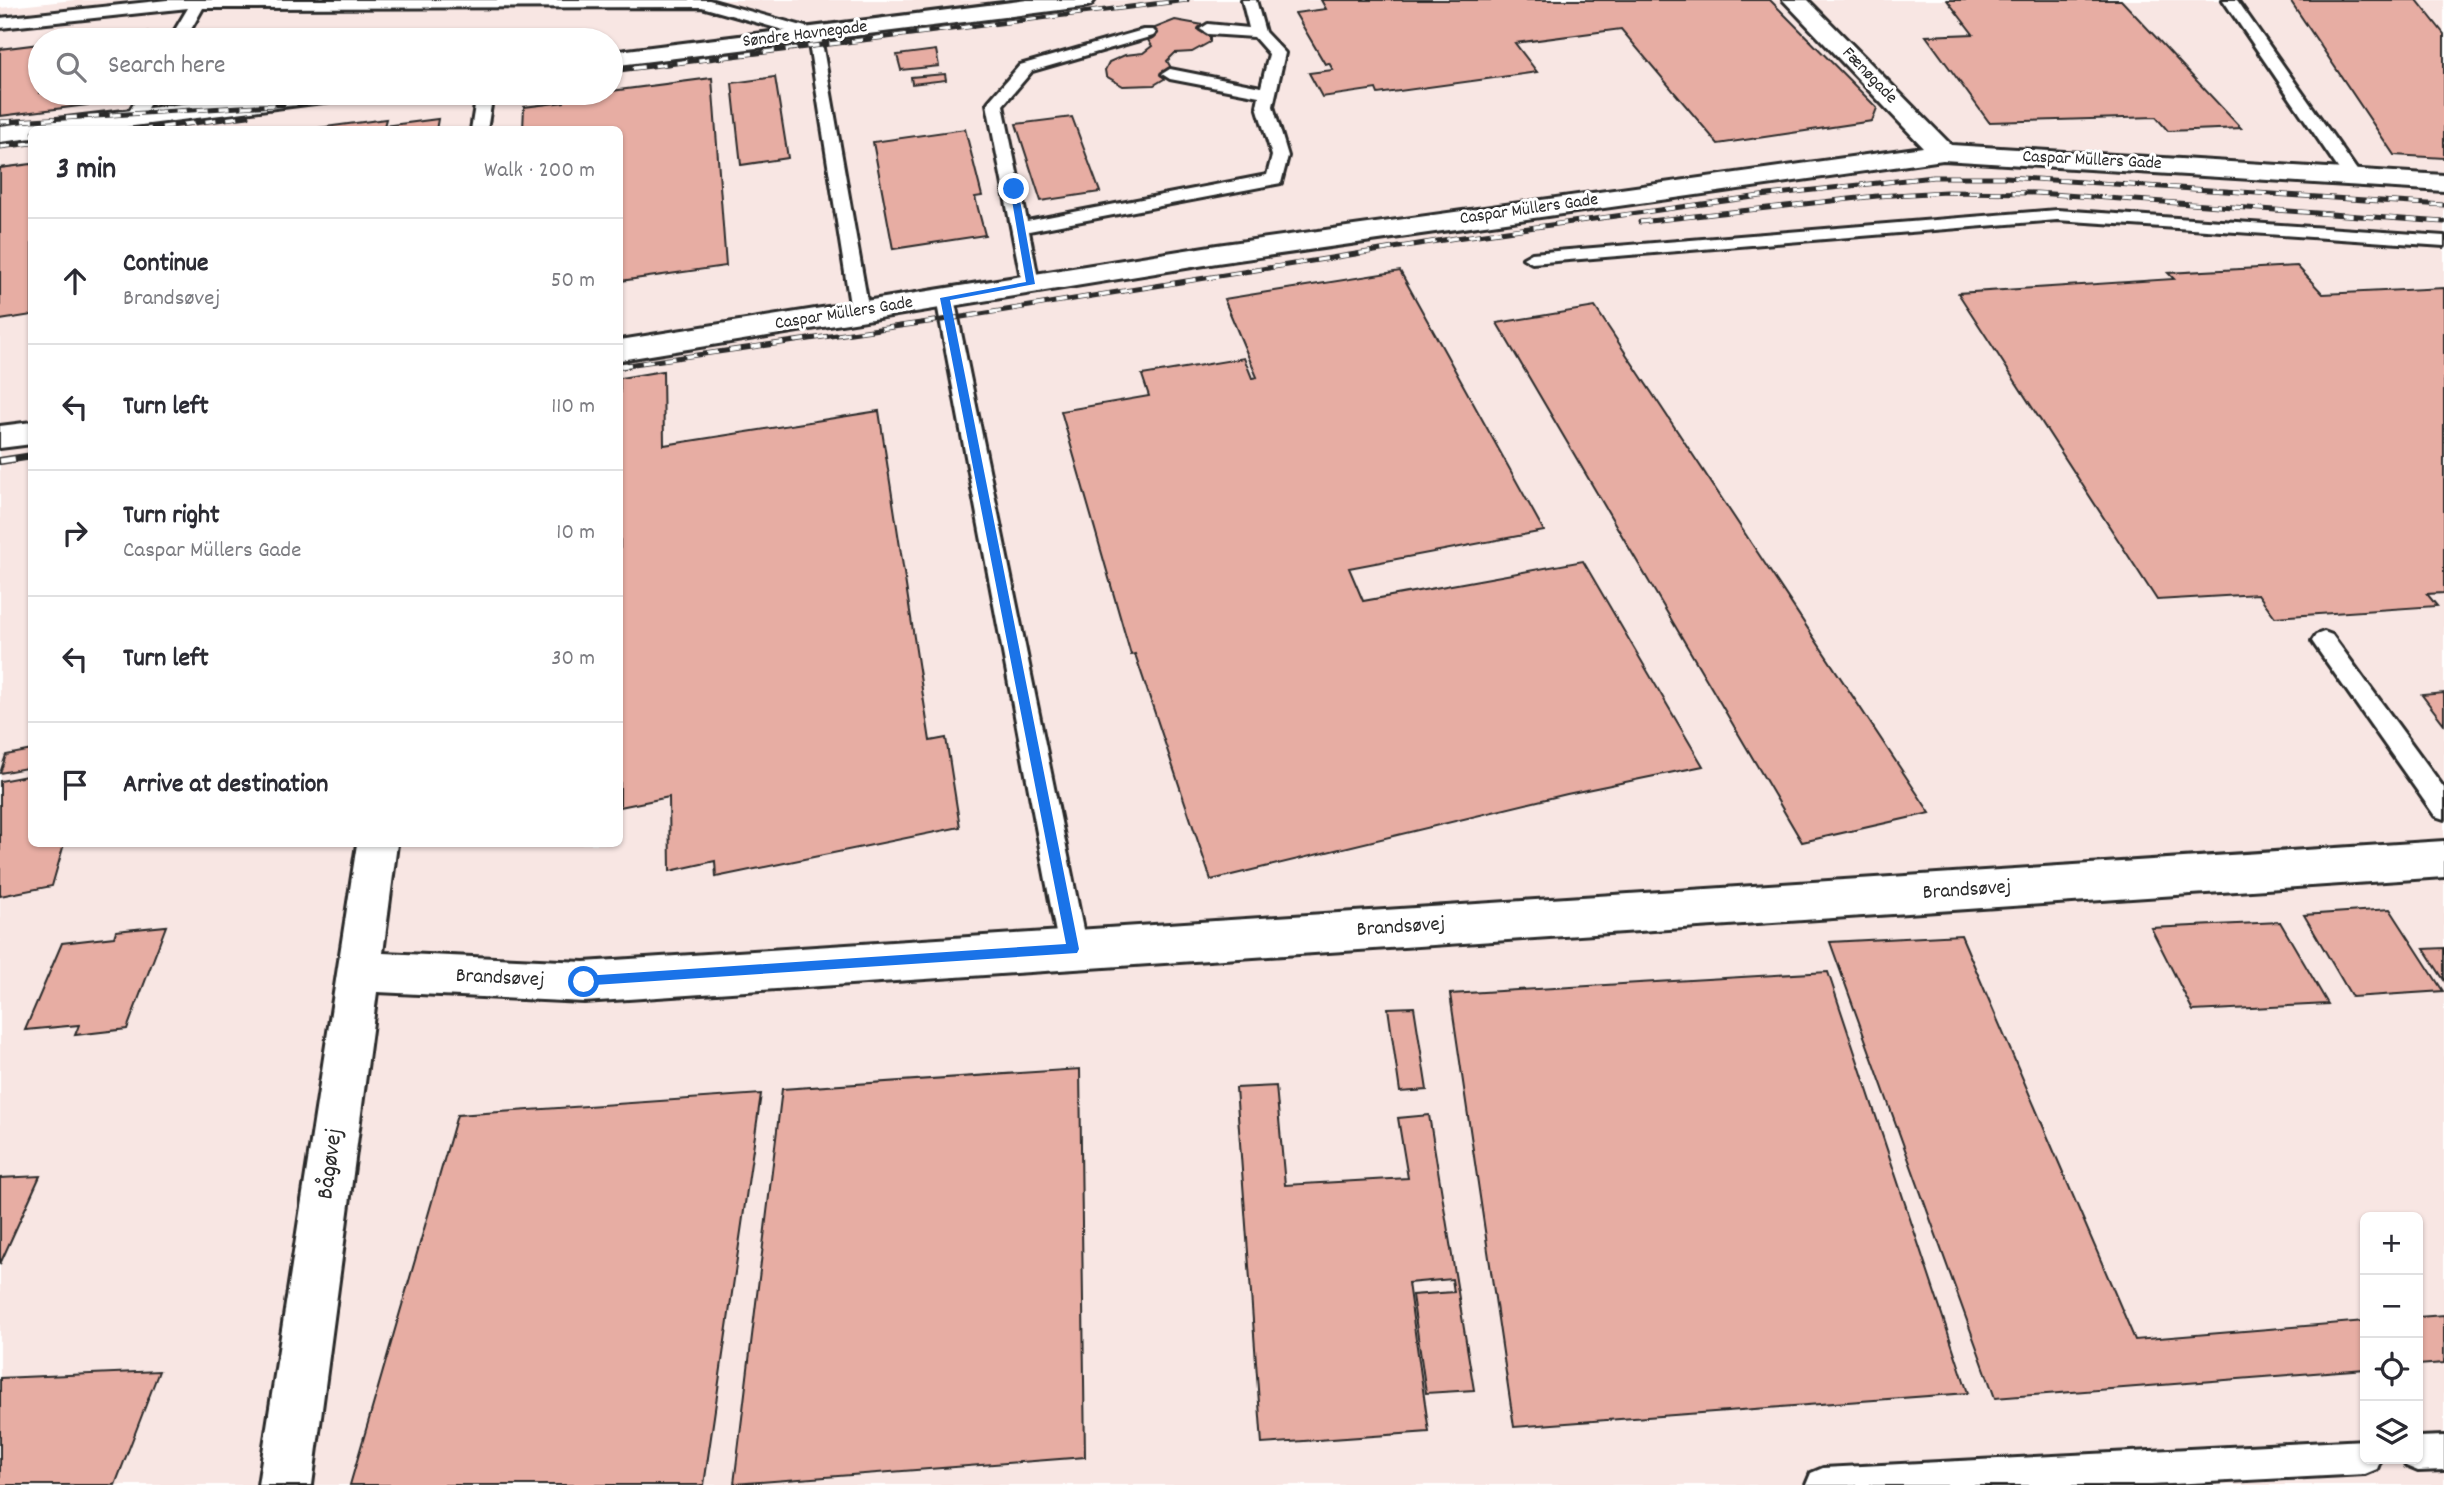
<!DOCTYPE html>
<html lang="en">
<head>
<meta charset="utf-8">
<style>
	body { margin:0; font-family:Dekko,sans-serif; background:#f7f7f7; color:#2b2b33 }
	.controls { position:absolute; right:21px; bottom:21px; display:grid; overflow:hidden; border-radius:10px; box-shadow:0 2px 5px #0004 }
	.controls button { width:63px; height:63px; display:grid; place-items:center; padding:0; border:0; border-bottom:2px solid #e1e1e2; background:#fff; color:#2b2b33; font:35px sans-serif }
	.stop { position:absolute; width:21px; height:21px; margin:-16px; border:5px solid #1a73e8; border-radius:50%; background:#fff }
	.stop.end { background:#1a73e8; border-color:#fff; box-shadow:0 2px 7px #0008 }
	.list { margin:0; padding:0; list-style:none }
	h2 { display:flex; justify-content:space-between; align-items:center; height:91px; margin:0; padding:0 28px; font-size:30px }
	h2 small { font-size:23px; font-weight:400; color:#7c7c81 }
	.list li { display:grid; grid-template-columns:46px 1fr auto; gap:21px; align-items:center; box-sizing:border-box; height:126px; padding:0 28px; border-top:2px solid #e1e1e2 }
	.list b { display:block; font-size:26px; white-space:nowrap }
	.list p { margin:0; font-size:23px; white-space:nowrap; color:#7c7c81 }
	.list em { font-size:23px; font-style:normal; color:#7c7c81 }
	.icon { flex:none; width:38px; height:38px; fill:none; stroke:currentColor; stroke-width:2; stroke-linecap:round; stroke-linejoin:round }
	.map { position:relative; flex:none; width:2444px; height:1485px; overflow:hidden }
	.search { position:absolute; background:#fff; box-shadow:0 2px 5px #0004; left:28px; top:28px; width:595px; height:77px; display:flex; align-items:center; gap:18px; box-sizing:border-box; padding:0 24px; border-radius:38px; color:#7c7c81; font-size:26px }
	.panel { position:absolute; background:#fff; box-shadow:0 2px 5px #0004; left:28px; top:126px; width:595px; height:721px; border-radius:10px }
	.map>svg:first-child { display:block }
	.built { fill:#f8e6e3; fill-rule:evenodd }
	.building { fill:#e7ada3; stroke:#2b2b2b; stroke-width:2 }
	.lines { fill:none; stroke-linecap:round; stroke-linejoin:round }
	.lane-casing { stroke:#2b2b2b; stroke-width:6 }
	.street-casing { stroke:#2b2b2b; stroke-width:6 }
	.lane { fill:#fff; fill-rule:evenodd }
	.street { fill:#fff; fill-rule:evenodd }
	.rail-far1-casing { stroke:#2b2b2b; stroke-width:5 }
	.rail-casing { stroke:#2b2b2b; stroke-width:8 }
	.rail-far1 { stroke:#fff; stroke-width:3.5; stroke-dasharray:11; stroke-linecap:butt }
	.rail { stroke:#fff; stroke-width:5; stroke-dasharray:15; stroke-linecap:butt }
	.route { fill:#1a73e8 }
	.labels { text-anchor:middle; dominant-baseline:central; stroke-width:6; stroke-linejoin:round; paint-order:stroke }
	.far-street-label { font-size:18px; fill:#2b2b2b; stroke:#fff }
	.street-label { font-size:21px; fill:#2b2b2b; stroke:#fff }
	.near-street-label { font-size:24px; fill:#2b2b2b; stroke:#fff }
</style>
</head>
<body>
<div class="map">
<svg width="2444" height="1485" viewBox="0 0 2444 1485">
	<rect width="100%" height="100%" fill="#fff"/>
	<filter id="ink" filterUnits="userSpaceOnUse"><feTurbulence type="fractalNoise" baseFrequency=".0143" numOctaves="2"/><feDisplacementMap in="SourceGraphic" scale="14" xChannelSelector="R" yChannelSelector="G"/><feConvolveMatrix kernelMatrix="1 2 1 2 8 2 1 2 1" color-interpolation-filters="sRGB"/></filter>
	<g filter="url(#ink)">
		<path class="built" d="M74,0H2444V1485H0V8ZM40,40H611V93H40ZM32,130H620V844H32ZM2365,1217H2418V1459H2365Z"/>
		<g class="building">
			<path d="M1321,0H1770L1877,108L1872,121L1718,144L1621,29L1515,43L1537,72L1378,94L1376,89L1322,97L1309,73L1333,70L1329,63L1325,64L1295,13L1326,9Z"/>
			<path d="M1947,0H2121L2241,128L2168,131L2156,117L1989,122L1926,36L1973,34Z"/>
			<path d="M2290,0H2417L2444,34V158L2394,155Z"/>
			<path d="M1175,20L1203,25L1210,32V42L1192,52L1175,53L1167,61L1170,66L1169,76L1154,85L1123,86L1106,76L1105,70L1109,62L1125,55L1143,53L1152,46L1148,40L1150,30Z"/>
			<path d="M147,32L143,40H75Z"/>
			<path d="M40,44V93H122L118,101L0,116V49Z"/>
			<path d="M936,50L939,66L901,70L897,55Z"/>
			<path d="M945,74L946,80L912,84L911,77Z"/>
			<path d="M775,77L788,158L741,165L732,83Z"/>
			<path d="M712,78L726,266L620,281V130H523L524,107L564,102L565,97Z"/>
			<path d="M1072,117L1100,192L1041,201L1016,124Z"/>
			<path d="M386,119L384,126L438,119L436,130H303Z"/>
			<path d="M965,129L982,196L975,197L985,235L893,249L873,142Z"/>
			<path d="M32,164V315L0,320V168Z"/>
			<path d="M2297,266L2323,294L2444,288V593L2427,594L2437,606L2275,617L2258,594L2157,600L1958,293L2174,279L2168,273Z"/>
			<path d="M1400,271L1544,531L1349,568L1363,601L1583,561L1703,766L1567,794L1211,880L1135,654L1131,655L1061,411L1149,396L1142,375L1244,358L1252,378L1257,377L1224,299Z"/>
			<path d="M1595,307L1930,813L1802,842L1497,323Z"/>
			<path d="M663,371L664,445L879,411L930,741L946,738L960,827L716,877L715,861L670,871L669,797L620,807V378Z"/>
			<path d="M2444,693V724L2422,695Z"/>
			<path d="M32,750V767L0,773L6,755Z"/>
			<path d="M32,775V844H64L52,886L0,896V781Z"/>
			<path d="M2390,909L2443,991L2352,997L2304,915Z"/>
			<path d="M2280,922L2328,1004L2193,1011L2151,928Z"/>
			<path d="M166,926L127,1029L75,1035L79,1025L25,1030L62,943L114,937L116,931Z"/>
			<path d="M1961,935L2135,1340L2365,1321V1369L1995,1398L1830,942Z"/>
			<path d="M2444,948V980L2424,949Z"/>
			<path d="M1828,972L1968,1393L1514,1427L1450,994Z"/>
			<path d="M1414,1007L1427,1090L1400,1092L1388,1008Z"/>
			<path d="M1080,1069L1085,1457L734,1484L782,1089Z"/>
			<path d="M1276,1086L1285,1185L1408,1178L1398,1118L1429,1115L1474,1390L1426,1393L1412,1295L1454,1292L1452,1279L1408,1283L1429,1432L1262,1444L1236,1088Z"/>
			<path d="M761,1094L704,1485H350L457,1115Z"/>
			<path d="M40,1176L0,1264V1178Z"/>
			<path d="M2444,1315V1363L2418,1365V1317Z"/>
			<path d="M159,1371L115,1485H0V1378Z"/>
		</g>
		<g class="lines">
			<defs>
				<g id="lane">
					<path d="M167,0H709L820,31L869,311L860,317L851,311L808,37L702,7L203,8L185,40H169L188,8L0,28V18Z"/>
					<path d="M1242,0H1256L1265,32L1285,53L1273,106L1288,156L1281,183L1029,231L1039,284L1037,288H1023L987,104L989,101L1020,65L1143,30H1153L1156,33L1153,36L1032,71L1003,105L1027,221L1267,175L1272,156L1257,106L1259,96L1170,79L1162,74L1170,69L1261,87L1269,54L1254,37L1208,34L1200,29L1208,24L1249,28Z"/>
					<path d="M2223,0H2237L2361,176L2358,180H2346Z"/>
					<path d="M140,93H156L140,120H128L126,117Z"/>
					<path d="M477,93H493L487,130H471Z"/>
					<path d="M2057,210L2444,236V246L2057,220L1532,263L1523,258L1532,253Z"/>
					<path d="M945,292L954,298L1087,949L1083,958L1073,961L1063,958L1059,949L936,298Z"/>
					<path d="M2324,632L2332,635L2444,788V819L2435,816L2316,647L2312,641L2316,635Z"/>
					<path d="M2444,1436V1470L2418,1471L2406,1466L2403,1459H2418V1437Z"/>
					<path d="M2365,1440V1459H2381L2377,1469L2365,1474L2151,1485H1806L1811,1473L1823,1468Z"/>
				</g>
				<g id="street">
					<path d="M1027,0H1095L1091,5L1083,7L611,66V52Z"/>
					<path d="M1783,0H1808L1951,145L2444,175V191L1943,160L1217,263L620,360V340L1217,245L1923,147Z"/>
					<path d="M272,93H344L340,98L331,101L102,130H32V138L0,142V126Z"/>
					<path d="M32,422V444L0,448V426Z"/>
					<path d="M2444,841V877L584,1002L377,992L312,1485H258L357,844H397L383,953L584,962Z"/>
				</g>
			</defs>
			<use href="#lane" class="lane-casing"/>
			<use href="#street" class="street-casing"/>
			<use href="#lane" class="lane"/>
			<use href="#street" class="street"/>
			<defs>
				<g id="rail-far1">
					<path d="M611,71L1187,0"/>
					<path d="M394,98L438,93"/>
					<path d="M0,122L402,97"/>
					<path d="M140,130L248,116"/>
					<path d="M0,147L32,143"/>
					<path d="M1640,222L1877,196L1946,192L2037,193L2444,222"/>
					<path d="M620,366L949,319L1456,238L1768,195L1933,177H2006L2444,205"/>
				</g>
				<g id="rail">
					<path d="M620,366L627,365"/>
					<path d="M0,461L32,456"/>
				</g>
			</defs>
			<use href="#rail-far1" class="rail-far1-casing"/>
			<use href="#rail" class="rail-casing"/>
			<use href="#rail-far1" class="rail-far1"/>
			<use href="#rail" class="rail"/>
		</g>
	</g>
	<path class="route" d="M1014,186L1018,189L1035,284L950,300L1079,949L1077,953L579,986V978L584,976L1066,944L940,298L1026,282L1010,189Z"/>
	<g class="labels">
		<g class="far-street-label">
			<text transform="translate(805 35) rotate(-7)">Søndre Havnegade</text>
			<text transform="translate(1869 76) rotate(46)">Fænøgade</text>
			<text transform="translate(2092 161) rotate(3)">Caspar Müllers Gade</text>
			<text transform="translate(1529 210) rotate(-8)">Caspar Müllers Gade</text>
			<text transform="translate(844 314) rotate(-9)">Caspar Müllers Gade</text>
		</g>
		<g class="street-label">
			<text transform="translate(1967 891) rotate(-4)">Brandsøvej</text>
			<text transform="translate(1401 928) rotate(-4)">Brandsøvej</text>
			<text transform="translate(500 979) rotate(3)">Brandsøvej</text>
		</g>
		<g class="near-street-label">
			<text transform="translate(331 1164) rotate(-82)">Bågøvej</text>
		</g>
	</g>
</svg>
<div class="controls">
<button>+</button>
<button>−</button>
<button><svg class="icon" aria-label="locate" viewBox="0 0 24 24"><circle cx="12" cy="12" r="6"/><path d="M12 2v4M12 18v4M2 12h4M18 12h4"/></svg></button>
<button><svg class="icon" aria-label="layers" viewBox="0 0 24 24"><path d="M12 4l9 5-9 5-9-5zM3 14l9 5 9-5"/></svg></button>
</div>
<div class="stop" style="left:584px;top:982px"></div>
<div class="stop end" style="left:1014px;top:189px"></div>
<div class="search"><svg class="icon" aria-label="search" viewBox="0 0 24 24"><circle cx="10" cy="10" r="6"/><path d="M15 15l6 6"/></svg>Search here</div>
<section class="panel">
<h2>3 min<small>Walk · 200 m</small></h2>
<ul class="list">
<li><svg class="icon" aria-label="ahead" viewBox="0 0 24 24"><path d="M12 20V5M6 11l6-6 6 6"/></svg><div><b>Continue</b><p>Brandsøvej</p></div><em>50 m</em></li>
<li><svg class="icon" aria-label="left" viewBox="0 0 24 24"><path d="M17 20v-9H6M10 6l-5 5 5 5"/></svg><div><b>Turn left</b></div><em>110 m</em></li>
<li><svg class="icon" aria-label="right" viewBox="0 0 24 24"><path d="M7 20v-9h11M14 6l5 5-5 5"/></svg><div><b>Turn right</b><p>Caspar Müllers Gade</p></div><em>10 m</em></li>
<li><svg class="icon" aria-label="left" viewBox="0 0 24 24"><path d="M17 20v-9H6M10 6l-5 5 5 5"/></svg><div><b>Turn left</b></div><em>30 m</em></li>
<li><svg class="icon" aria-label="arrive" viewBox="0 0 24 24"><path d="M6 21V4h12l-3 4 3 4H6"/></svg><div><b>Arrive at destination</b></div></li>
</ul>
</section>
</div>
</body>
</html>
